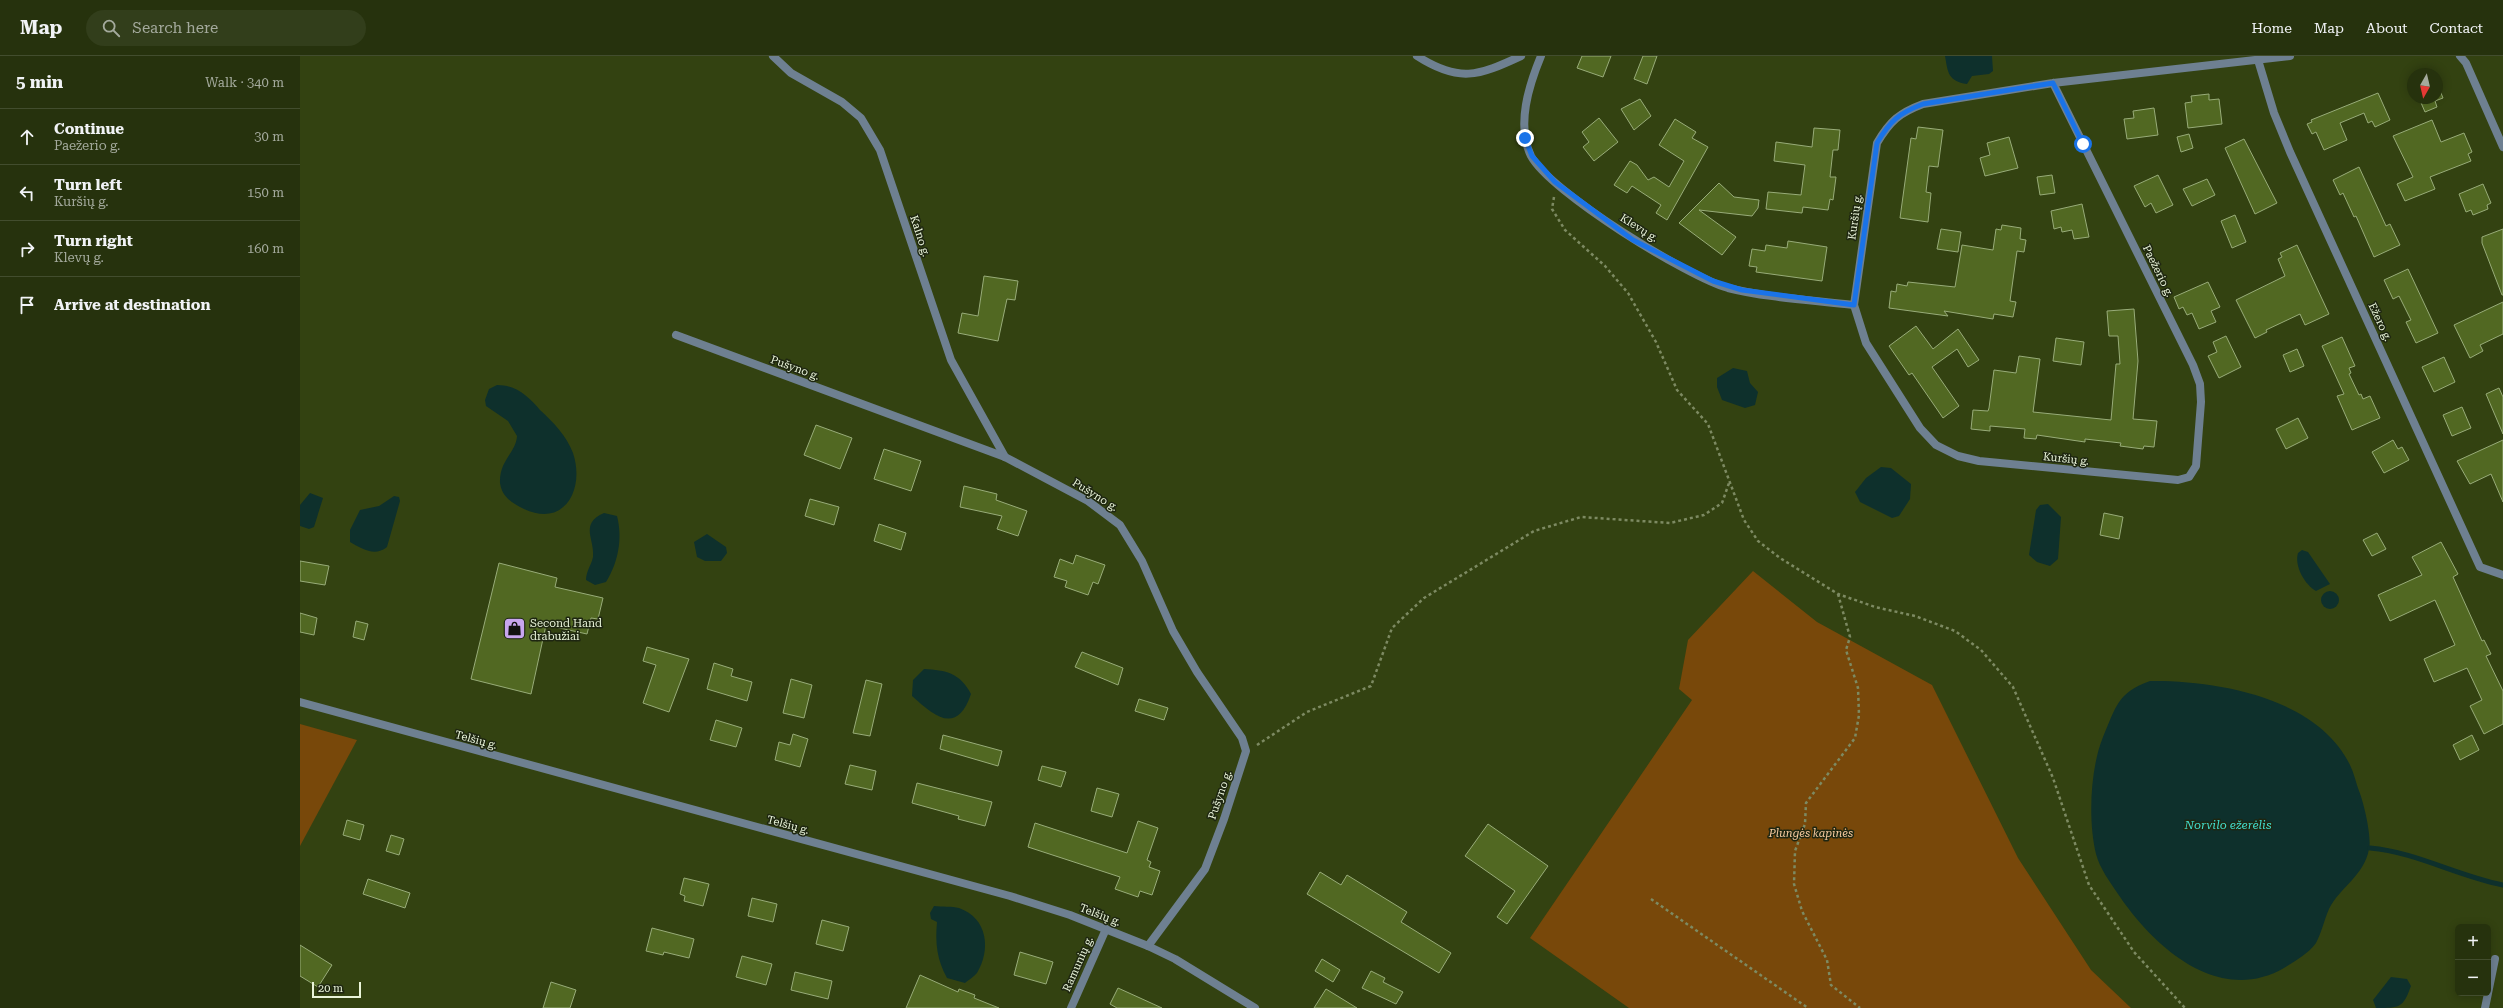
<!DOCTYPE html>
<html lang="en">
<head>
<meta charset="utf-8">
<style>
	body { margin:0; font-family:"Roboto Serif",serif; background:#323e1b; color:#f1f3f6 }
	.controls { position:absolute; right:12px; bottom:12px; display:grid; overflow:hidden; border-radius:6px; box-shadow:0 2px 10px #0003 }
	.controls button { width:36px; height:36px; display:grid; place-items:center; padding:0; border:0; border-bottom:1px solid #424d2e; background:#26320d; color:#f1f3f6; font:20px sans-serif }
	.compass { position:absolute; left:2107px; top:12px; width:36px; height:36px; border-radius:50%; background:#26320d; box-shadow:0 2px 10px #0003; rotate:188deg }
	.scale { position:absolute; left:12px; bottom:10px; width:49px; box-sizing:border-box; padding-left:4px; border:2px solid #e9f4d9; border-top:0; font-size:11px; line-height:14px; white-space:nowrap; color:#e9f4d9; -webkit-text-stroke:3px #1e2611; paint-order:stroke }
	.stop { position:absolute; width:12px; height:12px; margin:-9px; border:3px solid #1a73e8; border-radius:50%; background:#fff }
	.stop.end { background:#1a73e8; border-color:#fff; box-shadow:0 1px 4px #0008 }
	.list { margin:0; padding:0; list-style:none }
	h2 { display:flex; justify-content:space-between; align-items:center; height:52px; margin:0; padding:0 16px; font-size:17px }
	h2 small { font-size:13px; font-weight:400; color:#a4aa9d }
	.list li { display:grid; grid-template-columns:26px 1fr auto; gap:12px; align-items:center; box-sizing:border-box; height:56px; padding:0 16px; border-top:1px solid #424d2e }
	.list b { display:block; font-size:15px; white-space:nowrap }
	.list p { margin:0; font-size:13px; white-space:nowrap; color:#a4aa9d }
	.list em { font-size:13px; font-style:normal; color:#a4aa9d }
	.icon { flex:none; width:22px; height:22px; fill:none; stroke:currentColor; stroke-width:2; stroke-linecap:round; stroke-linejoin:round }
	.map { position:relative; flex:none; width:2203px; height:952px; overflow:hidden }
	header { display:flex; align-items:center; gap:24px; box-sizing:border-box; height:56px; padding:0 20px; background:#26320d; border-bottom:1px solid #424d2e }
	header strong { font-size:19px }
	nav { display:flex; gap:22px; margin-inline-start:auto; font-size:14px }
	.search { width:280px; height:36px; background:#323e1b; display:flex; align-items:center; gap:10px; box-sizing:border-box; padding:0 14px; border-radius:22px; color:#a4aa9d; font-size:15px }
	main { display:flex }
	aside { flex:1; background:#26320d }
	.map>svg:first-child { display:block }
	.green { fill:#78480a }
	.water { fill:#0e302c }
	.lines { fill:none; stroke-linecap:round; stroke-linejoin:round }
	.stream { stroke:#0e302c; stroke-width:5 }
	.building { fill:#516822; stroke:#98ac79 }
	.path { stroke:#7d8a62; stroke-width:2.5; stroke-dasharray:3 3; stroke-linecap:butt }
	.minor { stroke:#6e8091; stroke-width:8 }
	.route { stroke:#1a73e8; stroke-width:5 }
	.labels { text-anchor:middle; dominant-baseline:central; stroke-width:3; stroke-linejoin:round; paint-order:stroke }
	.street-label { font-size:11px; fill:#e9f4d9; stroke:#1e2611 }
	.poi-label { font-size:11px; fill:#e9f4d9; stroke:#1e2611; text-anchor:start }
	.park-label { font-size:11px; font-style:italic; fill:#f9cba0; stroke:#1e2611 }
	.water-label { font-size:12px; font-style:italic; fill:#41ddce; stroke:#1e2611 }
</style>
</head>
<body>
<header>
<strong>Map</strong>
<div class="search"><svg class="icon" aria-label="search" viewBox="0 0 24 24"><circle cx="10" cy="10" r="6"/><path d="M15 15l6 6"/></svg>Search here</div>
<nav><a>Home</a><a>Map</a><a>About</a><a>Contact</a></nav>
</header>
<main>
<aside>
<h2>5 min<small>Walk · 340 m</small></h2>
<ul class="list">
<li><svg class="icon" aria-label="ahead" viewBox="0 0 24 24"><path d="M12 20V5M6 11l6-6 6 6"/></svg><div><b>Continue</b><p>Paežerio g.</p></div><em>30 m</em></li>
<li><svg class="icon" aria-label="left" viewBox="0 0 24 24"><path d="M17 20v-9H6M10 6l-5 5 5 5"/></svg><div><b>Turn left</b><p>Kuršių g.</p></div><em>150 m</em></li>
<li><svg class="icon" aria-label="right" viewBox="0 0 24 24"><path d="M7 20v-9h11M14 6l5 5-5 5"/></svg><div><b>Turn right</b><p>Klevų g.</p></div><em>160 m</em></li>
<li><svg class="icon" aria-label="arrive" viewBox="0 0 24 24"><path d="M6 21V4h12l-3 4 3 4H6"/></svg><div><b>Arrive at destination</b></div></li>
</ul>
</aside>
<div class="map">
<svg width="2203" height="952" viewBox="0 0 2203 952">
	<rect width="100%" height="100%" fill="#334211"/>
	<g class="green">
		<path d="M1453,515L1517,566L1632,629L1718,802L1791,914L1831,952H1329L1230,882L1392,644L1379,633L1388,584Z"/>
		<path d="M0,668L57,684L0,790Z"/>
	</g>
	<g class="water">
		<path d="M1645,0H1692L1693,15L1689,18L1672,20L1667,28C1648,25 1648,17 1645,0Z"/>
		<path d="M1433,312L1447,315L1450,327L1458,336L1455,349L1445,352L1422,344L1417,331V322Z"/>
		<path d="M197,329C216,329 228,340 240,354C254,367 266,379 273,397C285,433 265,472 224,453C212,447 202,441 200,427C199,404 216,397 217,380L208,365L186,350L185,344L189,333Z"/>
		<path d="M1581,411L1591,412L1611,428L1610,443L1599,460L1592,462L1560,446L1555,436L1566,422Z"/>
		<path d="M10,437L23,442L14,471L9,473L0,470V449Z"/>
		<path d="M94,440L99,441L100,445L87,491C75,501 62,493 50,486V474L60,454L79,450Z"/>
		<path d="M1748,448L1761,461L1758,503L1750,510L1737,506L1729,499L1736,454L1740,449Z"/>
		<path d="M304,457L317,460C323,483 318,507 306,526L295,529L286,524C286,515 291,510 293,501C295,483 279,468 304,457Z"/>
		<path d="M407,478L426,491L427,497L421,505H405L397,501L394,486Z"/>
		<path d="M2002,494L2008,496L2030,528L2016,535C2005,529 1994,510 1998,497Z"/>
		<circle cx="2030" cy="544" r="9"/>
		<path d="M624,613C646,614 660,617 671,638C657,679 635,661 612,640L613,624Z"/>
		<path d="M1850,625C1917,624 2018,642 2050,709C2054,717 2056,727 2059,735C2064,747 2072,782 2069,793C2064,820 2040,831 2029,853C2024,864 2022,876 2016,887C2008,898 1995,905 1984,912C1918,950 1853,890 1818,838C1810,826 1800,813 1796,798C1788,765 1790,713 1803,681C1816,651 1817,637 1850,625Z"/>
		<path d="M634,850C642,851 652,850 659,852C688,862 691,894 677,917C674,921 668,924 665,927L647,922C637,904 635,887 637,866L631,863L630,857Z"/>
		<path d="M2091,921L2107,923L2111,930C2103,952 2100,952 2076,952L2073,944Z"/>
	</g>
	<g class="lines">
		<path class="stream" d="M2070,792C2116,796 2157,820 2203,829"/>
	</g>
	<g class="building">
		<path d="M1282,0H1311L1303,21L1277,12Z"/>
		<path d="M1343,0H1357L1347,28L1334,23Z"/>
		<path d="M2137,27L2143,42L2135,45L2137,51L2125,56L2119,42H2137Z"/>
		<path d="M2078,37L2090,64L2075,71L2072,65L2068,67L2064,57L2040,67L2047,84L2024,94L2016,76L2012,78L2007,68L2012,66L2011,64Z"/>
		<path d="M1909,38V44L1919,43L1922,68L1888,72L1885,47L1892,46L1891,40Z"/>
		<path d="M1340,43L1351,60L1334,74L1321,53Z"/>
		<path d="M1854,52L1858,79L1827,83L1824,63L1834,62L1833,55Z"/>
		<path d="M1299,62L1318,86L1294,105L1283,91L1289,86L1282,76Z"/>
		<path d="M1375,63L1396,76L1392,82L1408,91L1367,164L1356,157L1361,149L1332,130L1327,137L1314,129L1330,105L1337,109L1348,124L1354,121L1369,131L1384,105L1359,89Z"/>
		<path d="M2132,64L2141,86L2164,77L2172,96L2168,98L2171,105L2130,121L2135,133L2105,145L2097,128L2113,121L2093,80Z"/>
		<path d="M1618,71L1643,74L1638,111L1629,110L1626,136L1631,137L1628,166L1600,162L1611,82L1616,83Z"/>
		<path d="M1514,72L1540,74L1538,94H1533L1530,121H1536L1533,144L1530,143L1528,154L1503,151L1502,157L1466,153L1468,136L1501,139L1505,109L1474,105L1476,86L1512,91Z"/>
		<path d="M1889,78L1893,92L1881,96L1877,81Z"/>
		<path d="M1709,81L1718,112L1685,120L1680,102L1690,99L1687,87Z"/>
		<path d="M1944,83L1977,147L1955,158L1925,92Z"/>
		<path d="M2059,111L2086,170L2090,168L2100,189L2074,201L2056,160L2054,161L2043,137L2040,139L2033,124Z"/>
		<path d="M1752,119L1755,137L1740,139L1737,121Z"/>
		<path d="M1858,119L1873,149L1856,157L1851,147L1845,151L1834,130Z"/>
		<path d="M1907,123L1915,139L1892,150L1883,133Z"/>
		<path d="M1419,127L1434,141L1459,144L1458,152L1452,160L1399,154L1436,181L1422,199L1379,167Z"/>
		<path d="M2183,128L2191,147L2187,149L2188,153L2173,159L2171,154L2166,156L2159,138Z"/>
		<path d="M1782,148L1789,181L1774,183L1772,174L1762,176L1761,171L1754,173L1751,155Z"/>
		<path d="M1935,159L1946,186L1932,192L1921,165Z"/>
		<path d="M1702,169L1721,172L1720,183L1726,184L1724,196L1717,195L1710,245L1716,246L1713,261L1694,258L1693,263L1644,255L1648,260L1589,252L1591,235L1596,236L1597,228L1607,230L1608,226L1655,231L1662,189L1693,194L1696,173L1701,174Z"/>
		<path d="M1641,173L1661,176L1658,196L1637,193Z"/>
		<path d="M2203,173V239H2202L2182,187V181Z"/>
		<path d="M1488,185L1527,191L1522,225L1456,216L1457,211L1449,210L1452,193L1465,195L1466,189L1487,192Z"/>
		<path d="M1997,189L2029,258L2005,269L2000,258L1966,274L1967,276L1955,282L1936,244L1985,220L1978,203L1982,201L1980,197Z"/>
		<path d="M2108,213L2138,277L2116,287L2106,266L2111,264L2099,240L2093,243L2084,224Z"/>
		<path d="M684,220L718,225L715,244L707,243L698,285L658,277L662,257L678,260Z"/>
		<path d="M1908,226L1920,251L1911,255L1916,266L1899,273L1892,257L1887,259L1883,251L1879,253L1874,241Z"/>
		<path d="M2203,246V278L2180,289L2183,295L2170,302L2154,269Z"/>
		<path d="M1834,253L1838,305L1833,363L1857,365L1854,391L1844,390L1843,393L1820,390L1821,387L1785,383V386L1737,379L1736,383L1724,382L1725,373L1690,370V375L1671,373L1673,354L1688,355L1689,352L1694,314L1716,317L1719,300L1740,303L1733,356L1811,364L1816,308H1820L1818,280H1809L1807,255Z"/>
		<path d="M1616,270L1633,293L1658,273L1679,304L1668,311L1657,293L1632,311L1659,350L1643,362L1612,317L1609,319L1589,290Z"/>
		<path d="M1926,280L1941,311L1919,322L1908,300L1917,296L1913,286Z"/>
		<path d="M2042,281L2055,310L2049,312L2051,317L2049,318L2059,339L2061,338L2063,343L2070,340L2080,362L2052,374L2037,340L2044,338L2022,290Z"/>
		<path d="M1756,282L1784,286L1781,309L1753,305Z"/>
		<path d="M1997,293L2004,310L1990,316L1983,299Z"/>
		<path d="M2144,301L2155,326L2134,336L2122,311Z"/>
		<path d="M2199,332L2203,341V378L2186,338Z"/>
		<path d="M2162,351L2171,372L2152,380L2143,359Z"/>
		<path d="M1998,362L2008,382L1986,393L1976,373Z"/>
		<path d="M516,369L552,382L540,413L504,399Z"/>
		<path d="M2093,384L2098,393L2102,391L2109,404L2084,417L2072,396Z"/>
		<path d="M2203,384V446L2191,418L2170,428L2157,405Z"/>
		<path d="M584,393L621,405L611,435L574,423Z"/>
		<path d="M664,430L697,438L696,444L727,455L718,480L697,473L702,460L660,451Z"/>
		<path d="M510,443L539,451L534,469L505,460Z"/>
		<path d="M1804,457L1823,461L1819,483L1800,479Z"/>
		<path d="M579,468L606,477L601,494L574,485Z"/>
		<path d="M2077,477L2086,493L2072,500L2063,484Z"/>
		<path d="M2141,486L2158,518L2153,521L2182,585L2184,584L2191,598L2186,600L2203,635V668L2184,678L2170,650L2182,644L2167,612L2134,626L2124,603L2155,589L2135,544L2090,565L2078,539L2122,519L2112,501Z"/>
		<path d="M776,499L805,509L798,528L793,526L788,539L765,531L767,525L754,521L760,503L773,508Z"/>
		<path d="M0,505L29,510L25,529L0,525Z"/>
		<path d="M199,507L257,522L255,531L303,542L298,563L291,562L287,578L246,569L231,638L171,623Z"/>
		<path d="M0,557L17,562L14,579L0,576Z"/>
		<path d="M56,565L68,568L64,584L53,581Z"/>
		<path d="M347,591L389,603L369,656L343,647L356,609L343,605Z"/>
		<path d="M782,596L823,612L818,629L775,611Z"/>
		<path d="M414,607L433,613L431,620L452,626L447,645L407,633Z"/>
		<path d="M491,623L512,629L504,662L483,657Z"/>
		<path d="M566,624L582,628L570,680L553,677Z"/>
		<path d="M839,643L868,652L864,664L835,655Z"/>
		<path d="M416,664L442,672L436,691L410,684Z"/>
		<path d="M493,678L508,683L500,711L475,704L479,686L490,689Z"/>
		<path d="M643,679L702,695L698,710L640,693Z"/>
		<path d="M2172,679L2179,694L2160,704L2153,689Z"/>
		<path d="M550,709L576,715L572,734L545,728Z"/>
		<path d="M742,710L766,716L761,731L738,724Z"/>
		<path d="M617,727L692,746L685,770L658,763L659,760L612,747Z"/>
		<path d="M797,732L819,738L812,761L791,755Z"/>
		<path d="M47,764L64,769L60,784L43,779Z"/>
		<path d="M838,765L858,772L847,804L851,806L849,811L860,815L852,839L840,835L838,841L815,833L820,821L728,791L735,767L827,797Z"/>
		<path d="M1188,768L1248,810L1207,868L1197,861L1215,835L1165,800Z"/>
		<path d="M91,779L104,783L99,799L86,795Z"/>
		<path d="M1020,816L1041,829L1047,819L1107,856L1101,866L1151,897L1139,917L1007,838Z"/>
		<path d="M384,822L409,828L403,850L384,845L385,840L380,838Z"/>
		<path d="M68,823L110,837L105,852L63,838Z"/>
		<path d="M452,842L477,848L473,866L448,860Z"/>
		<path d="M522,864L549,871L543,895L516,888Z"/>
		<path d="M352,872L394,883L389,902L364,896L363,899L346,895Z"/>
		<path d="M0,889L32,909L18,931L0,920Z"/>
		<path d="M720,896L753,906L746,928L714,919Z"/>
		<path d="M442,900L472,908L466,929L436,921Z"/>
		<path d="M1022,903L1040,914L1033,926L1015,915Z"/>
		<path d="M1071,915L1085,922L1083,926L1103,936L1096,948L1062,932Z"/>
		<path d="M495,916L532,925L528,943L491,934Z"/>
		<path d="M620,919L658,936L659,933L675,939L674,942L699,952H606Z"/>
		<path d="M251,926L276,934L270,952H243Z"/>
		<path d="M818,932L862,952H817L810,948Z"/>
		<path d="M1026,933L1057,952H1014Z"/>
	</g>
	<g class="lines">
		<g class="path">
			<path d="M1254,141L1252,153L1265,174L1305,210L1328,237L1356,286L1377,334L1408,368L1444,464L1458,485L1480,502L1538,538L1575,551L1615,560L1655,575L1681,594L1713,631L1753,722L1789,829L1834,896L1885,952"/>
			<path d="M1538,538L1550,581L1546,594L1558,632L1559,659L1555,682L1506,747L1505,768L1495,795L1494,828L1502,855L1527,904L1531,929L1560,952"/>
			<path d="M957,689L1007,656L1071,630L1092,572L1124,542L1234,475L1281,461L1370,467L1404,459L1422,447L1429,427"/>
			<path d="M1351,843L1508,952"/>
		</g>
		<g class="minor">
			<path d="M473,0L491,17L542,46L561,62L580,94L651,304L705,401"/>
			<path d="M1117,0C1159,27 1178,20 1221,0"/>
			<path d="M1241,0C1229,29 1216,69 1231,100C1250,136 1388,221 1428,232C1468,242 1513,244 1554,249"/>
			<path d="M2160,0L2166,7L2203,91"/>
			<path d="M1958,4L1974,57L1990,96L2180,511L2203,519"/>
			<path d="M1753,27L1893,309L1900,328L1901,346L1896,410L1889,421L1878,424L1679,405L1658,400L1636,389L1620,372L1566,287L1554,249L1577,87C1590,65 1599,57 1623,48L1753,27L1990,0"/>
			<path d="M376,279L705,401L788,445L820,469L842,505L873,575L897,616L942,682L946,695L924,763L905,813L848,890"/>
			<path d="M0,646L710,840L770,859L848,890L875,903L955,952"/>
			<path d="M771,952L806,873"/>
			<path d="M2185,952L2195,903"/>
		</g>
	</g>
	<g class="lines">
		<path class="route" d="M1225,82L1232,100L1255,126L1333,184L1413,225L1442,234L1554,249L1577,87C1590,65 1599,57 1623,48L1753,27L1783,88"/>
	</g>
	<defs>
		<symbol id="shop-square" viewBox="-11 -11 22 22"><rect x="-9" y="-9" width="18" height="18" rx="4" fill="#c8a6ef" stroke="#1e2611"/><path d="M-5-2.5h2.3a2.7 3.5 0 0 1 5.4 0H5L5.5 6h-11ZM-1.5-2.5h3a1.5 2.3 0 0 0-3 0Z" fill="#111"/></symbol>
	</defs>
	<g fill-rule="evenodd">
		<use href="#shop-square" x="202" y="560" width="25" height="25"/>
	</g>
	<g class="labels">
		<g class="street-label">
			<text transform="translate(1555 161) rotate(-82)">Kuršių g.</text>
			<text transform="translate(1339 172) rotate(32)">Klevų g.</text>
			<text transform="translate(620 180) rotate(72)">Kalno g.</text>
			<text transform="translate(1858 215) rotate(64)">Paežerio g.</text>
			<text transform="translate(2080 266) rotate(65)">Ežero g.</text>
			<text transform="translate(495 312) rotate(20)">Pušyno g.</text>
			<text transform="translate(1766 403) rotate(6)">Kuršių g.</text>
			<text transform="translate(795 439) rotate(32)">Pušyno g.</text>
			<text transform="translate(176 684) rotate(15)">Telšių g.</text>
			<text transform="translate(920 739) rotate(-71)">Pušyno g.</text>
			<text transform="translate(488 769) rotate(15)">Telšių g.</text>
			<text transform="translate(800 859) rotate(21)">Telšių g.</text>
			<text transform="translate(778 908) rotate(-66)">Ramunių g.</text>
		</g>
		<g class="poi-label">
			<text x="230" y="567">Second Hand<tspan x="230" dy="13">drabužiai</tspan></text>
		</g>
		<g class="park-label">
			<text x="1511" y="777">Plungės kapinės</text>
		</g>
		<g class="water-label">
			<text x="1928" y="769">Norvilo ežerėlis</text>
		</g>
	</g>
</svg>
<div class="controls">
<button>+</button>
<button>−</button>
</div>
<svg class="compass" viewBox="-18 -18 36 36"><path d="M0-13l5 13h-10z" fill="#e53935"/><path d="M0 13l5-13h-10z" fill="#a4aa9d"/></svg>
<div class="scale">20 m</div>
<div class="stop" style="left:1783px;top:88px"></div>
<div class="stop end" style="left:1225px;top:82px"></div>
</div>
</main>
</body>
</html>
